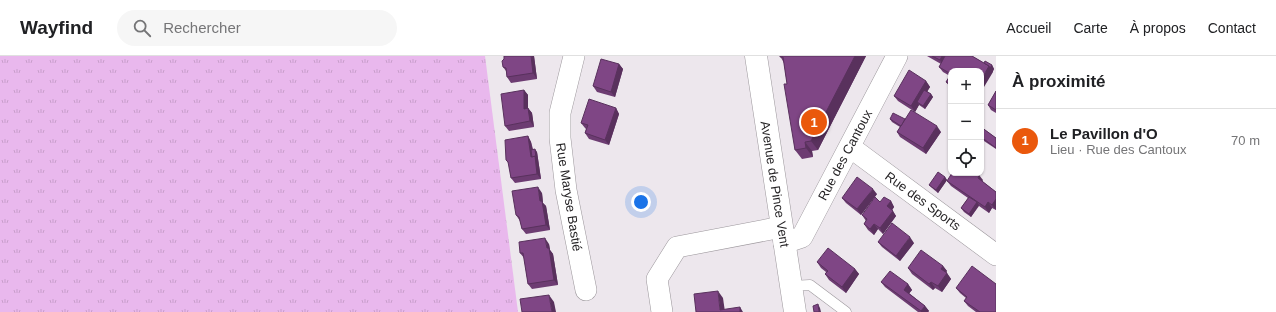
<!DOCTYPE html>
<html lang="fr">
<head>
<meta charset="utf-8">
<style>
	body { margin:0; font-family:Helvetica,sans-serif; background:#f6f6f6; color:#202124 }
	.controls { position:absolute; right:12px; top:12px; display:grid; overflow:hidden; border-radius:8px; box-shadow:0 1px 3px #0004 }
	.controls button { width:36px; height:36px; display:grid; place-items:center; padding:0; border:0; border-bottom:1px solid #e0e0e0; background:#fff; color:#202124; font:20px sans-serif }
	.you { position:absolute; left:641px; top:146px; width:14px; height:14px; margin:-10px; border:3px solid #fff; border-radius:50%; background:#1a73e8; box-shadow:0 0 0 6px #1a73e833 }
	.badge { display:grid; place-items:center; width:26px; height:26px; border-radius:50%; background:#ea580c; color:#fff; font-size:13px; font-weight:700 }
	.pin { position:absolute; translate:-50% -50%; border:2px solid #fff; box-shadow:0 1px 4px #0006 }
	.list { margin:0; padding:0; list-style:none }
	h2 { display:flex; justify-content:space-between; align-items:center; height:52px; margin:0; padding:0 16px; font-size:17px }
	h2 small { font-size:13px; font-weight:400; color:#757577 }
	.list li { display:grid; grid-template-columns:26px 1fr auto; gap:12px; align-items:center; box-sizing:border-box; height:64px; padding:0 16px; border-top:1px solid #e0e0e0 }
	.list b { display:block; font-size:15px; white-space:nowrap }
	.list p { margin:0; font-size:13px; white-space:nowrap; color:#757577 }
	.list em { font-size:13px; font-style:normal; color:#757577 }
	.icon { flex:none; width:22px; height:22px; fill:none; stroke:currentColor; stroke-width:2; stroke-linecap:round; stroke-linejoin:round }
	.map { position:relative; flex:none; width:996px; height:256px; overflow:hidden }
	header { display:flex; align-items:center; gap:24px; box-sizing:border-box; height:56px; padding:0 20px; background:#fff; border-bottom:1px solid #e0e0e0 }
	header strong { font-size:19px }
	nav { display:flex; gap:22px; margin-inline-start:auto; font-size:14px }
	.search { width:280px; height:36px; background:#f6f6f6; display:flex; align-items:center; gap:10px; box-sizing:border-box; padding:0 14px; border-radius:22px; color:#757577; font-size:15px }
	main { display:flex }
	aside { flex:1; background:#fff }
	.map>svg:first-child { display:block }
	.grass { fill:url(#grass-tufts) }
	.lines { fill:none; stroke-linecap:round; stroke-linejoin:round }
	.service-casing { stroke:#9b969b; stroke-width:11 }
	.minor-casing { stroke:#9b969b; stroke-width:22 }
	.secondary-casing { stroke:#9b969b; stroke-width:23 }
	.service { stroke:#fff; stroke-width:10 }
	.minor { stroke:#fff; stroke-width:21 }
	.secondary { stroke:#fff; stroke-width:22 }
	.wall { fill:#6d3c72 }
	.shaded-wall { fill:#59315d }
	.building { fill:#7f4685; stroke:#59315d }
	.labels { text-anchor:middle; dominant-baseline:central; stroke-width:4; stroke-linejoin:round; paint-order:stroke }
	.street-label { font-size:13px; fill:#211f21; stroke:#fff }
</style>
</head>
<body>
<header>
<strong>Wayfind</strong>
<div class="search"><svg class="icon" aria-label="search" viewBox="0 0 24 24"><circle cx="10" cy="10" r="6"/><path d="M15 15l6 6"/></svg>Rechercher</div>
<nav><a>Accueil</a><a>Carte</a><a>À propos</a><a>Contact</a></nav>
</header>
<main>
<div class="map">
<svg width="996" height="256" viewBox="0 0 996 256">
	<defs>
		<pattern id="grass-tufts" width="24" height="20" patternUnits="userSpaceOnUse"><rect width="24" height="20" fill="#e9b8ed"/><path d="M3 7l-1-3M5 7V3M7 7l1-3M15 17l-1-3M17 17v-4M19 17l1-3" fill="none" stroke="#c89ecb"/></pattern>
	</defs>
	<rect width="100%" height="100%" fill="#ede7ed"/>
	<path class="grass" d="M0,0H485L518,256H0Z"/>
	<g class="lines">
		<defs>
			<path id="service" d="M791,230L810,229L846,256"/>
			<g id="minor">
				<path d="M574,0L560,57V82L566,134L586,234"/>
				<path d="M850,91L996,199"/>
				<path d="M784,187L802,181L897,0"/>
				<path d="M662,256L657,223L677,191L782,171"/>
			</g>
			<path id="secondary" d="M756,0L795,256"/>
		</defs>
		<use href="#service" class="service-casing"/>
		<use href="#minor" class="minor-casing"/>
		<use href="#secondary" class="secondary-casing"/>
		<use href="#service" class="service"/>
		<use href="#minor" class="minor"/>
		<use href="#secondary" class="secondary"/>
	</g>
	<g class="wall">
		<path d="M534,0L537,23L511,27L507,21L506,15L503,11Z"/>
		<path d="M780,0H866L818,94L812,95L813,101L802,103L795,94L787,28L784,7Z"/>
		<path d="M927,0H972L984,7L992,9L994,13L993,15V16L951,15V32L946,26L950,20L943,16L939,11L941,8Z"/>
		<path d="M619,8L623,13L615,41L597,36L593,30Z"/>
		<path d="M926,25L930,31L927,35L931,38L933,41L925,53L919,49L915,56L898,45L894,40Z"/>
		<path d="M524,34L528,39V52L532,57L534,71L509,75L505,70Z"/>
		<path d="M996,35V57L991,54L988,49Z"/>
		<path d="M616,52L619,58L609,89L589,83L585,77L586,73L585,72L581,67Z"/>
		<path d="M890,63H905L941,76L926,98L900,81L897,76L900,71L892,66Z"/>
		<path d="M981,71L996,82V93L981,83Z"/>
		<path d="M528,80L531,86L533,93L537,96L541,123L515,127L511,122L509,108L506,104Z"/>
		<path d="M945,121L947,124L938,137L932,132L929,129Z"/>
		<path d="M983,124L982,125L996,136V154L992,152L989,157L979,150L971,161L964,156L961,152L968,142L951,130L947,125Z"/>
		<path d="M542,137L543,147L546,150L550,174L526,178L522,173L520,165L516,159Z"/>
		<path d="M877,138L861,159L846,147L842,142Z"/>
		<path d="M891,145L894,151L892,154L896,160L883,178L878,173L874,179L868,174L864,168L866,165L862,159L880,146Z"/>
		<path d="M878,186L914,187L900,205L882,191Z"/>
		<path d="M549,188L550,194L553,198L558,229L532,233L528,228L524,202L520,197Z"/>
		<path d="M817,206L855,213L859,218L846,237L829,224L825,218L826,216L821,212Z"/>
		<path d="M943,210L947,215L946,216L951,223L942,236L935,232L933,234L912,218L908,212Z"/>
		<path d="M881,226L908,228L912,234L909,237L925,250L929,255L928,256H918L885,231Z"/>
		<path d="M956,232L996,256H976L968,250L964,245L966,242L960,237Z"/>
	</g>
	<g class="shaded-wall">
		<path d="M531,0H534L537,23L533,17Z"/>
		<path d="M855,0H866L818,94L811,85Z"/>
		<path d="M942,0H950L943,10L940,4Z"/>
		<path d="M619,8L623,13L615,41L611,36Z"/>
		<path d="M992,9L994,13L993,15V16L981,36V24L989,10Z"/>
		<path d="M926,25L930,31L920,48L917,46L919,49L915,56L911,50Z"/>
		<path d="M524,34L528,39V52L532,57L534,71L530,65L524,53Z"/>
		<path d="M931,38L933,41L925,53L923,50Z"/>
		<path d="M616,52L619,58L609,89L605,84Z"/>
		<path d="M937,70L941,76L926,98L923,92Z"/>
		<path d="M528,80L531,86L534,103L531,101Z"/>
		<path d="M805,86L812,95L813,101L806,92Z"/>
		<path d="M535,93L537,96L541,123L537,118L535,100Z"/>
		<path d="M979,119L983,124L981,127L978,122Z"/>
		<path d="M945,121L947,124L938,137L936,134Z"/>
		<path d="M538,131L542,137L543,147L546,150L550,174L546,169L540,145Z"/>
		<path d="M873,133L877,138L861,159L857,153Z"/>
		<path d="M996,143V154L992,149Z"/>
		<path d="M891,145L894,151L891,156L887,150Z"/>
		<path d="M977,146L979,149L971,161L969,158Z"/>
		<path d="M988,146L992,152L989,157L985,151Z"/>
		<path d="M893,155L896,160L883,178L880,172Z"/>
		<path d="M874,168L878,173L874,179L870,173Z"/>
		<path d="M910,181L914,187L900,205L896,200Z"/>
		<path d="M545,182L549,188L550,194L553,198L558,229L554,224Z"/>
		<path d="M943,210L947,215L945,218L941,213Z"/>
		<path d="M855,213L859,218L846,237L842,231Z"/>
		<path d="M947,217L951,223L942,236L938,230Z"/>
		<path d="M931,226L935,232L933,234L929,228Z"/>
		<path d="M908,228L912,234L908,239L904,234Z"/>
		<path d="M718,235L723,242L725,256L720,254Z"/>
		<path d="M549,239L554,246L556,256H552Z"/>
		<path d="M818,248L820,252L821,256H819Z"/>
		<path d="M925,250L929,255L928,256H921V255Z"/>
		<path d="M740,251L743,256H740Z"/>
	</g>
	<g class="building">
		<path d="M504,0H531L533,17L507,21L506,12L503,11L502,5L504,3Z"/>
		<path d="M780,0H855L811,85L805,86L806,92L795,94L784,28H787L783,1H780Z"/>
		<path d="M932,0H942L940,4Z"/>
		<path d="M945,0H972L989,10L981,24V15H951V18L939,11Z"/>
		<path d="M601,3L619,8L611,36L593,30Z"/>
		<path d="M985,5L992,9L990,12L989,10L984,7Z"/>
		<path d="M909,14L926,25L911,50L894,40Z"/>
		<path d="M951,18V29L946,26Z"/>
		<path d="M524,34V53L528,52L530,65L505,70L501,38Z"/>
		<path d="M924,34L931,38L923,50L917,46Z"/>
		<path d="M996,35V54L988,49Z"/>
		<path d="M589,43L616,52L605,84L585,77L588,69L581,67Z"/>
		<path d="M911,54L937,70L923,92L897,76Z"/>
		<path d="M893,57L905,63L901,70L890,63Z"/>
		<path d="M981,71L996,82V92L981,81Z"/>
		<path d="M528,80L531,101L535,100L537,118L511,122L508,106L506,104L505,84Z"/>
		<path d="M535,93L536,103L535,100L532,101L531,94Z"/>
		<path d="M938,116L945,121L936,134L929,129Z"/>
		<path d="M952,117H976L979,119L978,122L996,136V143L992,149L988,146L985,151L947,125Z"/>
		<path d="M857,121L873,133L857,153L842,142Z"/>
		<path d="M538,131L540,145H542L546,169L522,173L519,161L516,159L512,135Z"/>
		<path d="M875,141L880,146L884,141L891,145L887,150L893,155L880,172L874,168L870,173L864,168L867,163L862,159Z"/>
		<path d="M969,141L977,146L969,158L961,152Z"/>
		<path d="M892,167L910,181L896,200L878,186Z"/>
		<path d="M545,182L547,192H549L554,224L528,228L523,197H520L519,186Z"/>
		<path d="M828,192L855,213L842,231L825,218L828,215L817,206Z"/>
		<path d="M921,194L943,210L941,213L947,217L938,230L931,226L929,228L908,212Z"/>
		<path d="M972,210L996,228V256H980L964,245L967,241L956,232Z"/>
		<path d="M890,215L908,228L904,234L925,250L921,255L881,226Z"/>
		<path d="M718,235L720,254L740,251V256H696L694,238Z"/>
		<path d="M549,239L552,256H522L520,243Z"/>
		<path d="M818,248L819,256H814L813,250Z"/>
	</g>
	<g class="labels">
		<g class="street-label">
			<text transform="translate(845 99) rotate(-62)">Rue des Cantoux</text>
			<text transform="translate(775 128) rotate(81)">Avenue de Pince Vent</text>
			<text transform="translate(569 141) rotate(81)">Rue Maryse Bastié</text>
			<text transform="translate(923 145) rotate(36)">Rue des Sports</text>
		</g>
	</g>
</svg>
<div class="controls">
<button>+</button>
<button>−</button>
<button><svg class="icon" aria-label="locate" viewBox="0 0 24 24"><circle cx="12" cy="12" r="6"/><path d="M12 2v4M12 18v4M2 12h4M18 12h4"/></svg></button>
</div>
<div class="you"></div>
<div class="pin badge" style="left:814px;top:66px">1</div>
</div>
<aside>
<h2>À proximité<small></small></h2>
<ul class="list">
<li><span class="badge">1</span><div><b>Le Pavillon d'O</b><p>Lieu · Rue des Cantoux</p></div><em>70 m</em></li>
</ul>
</aside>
</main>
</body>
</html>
